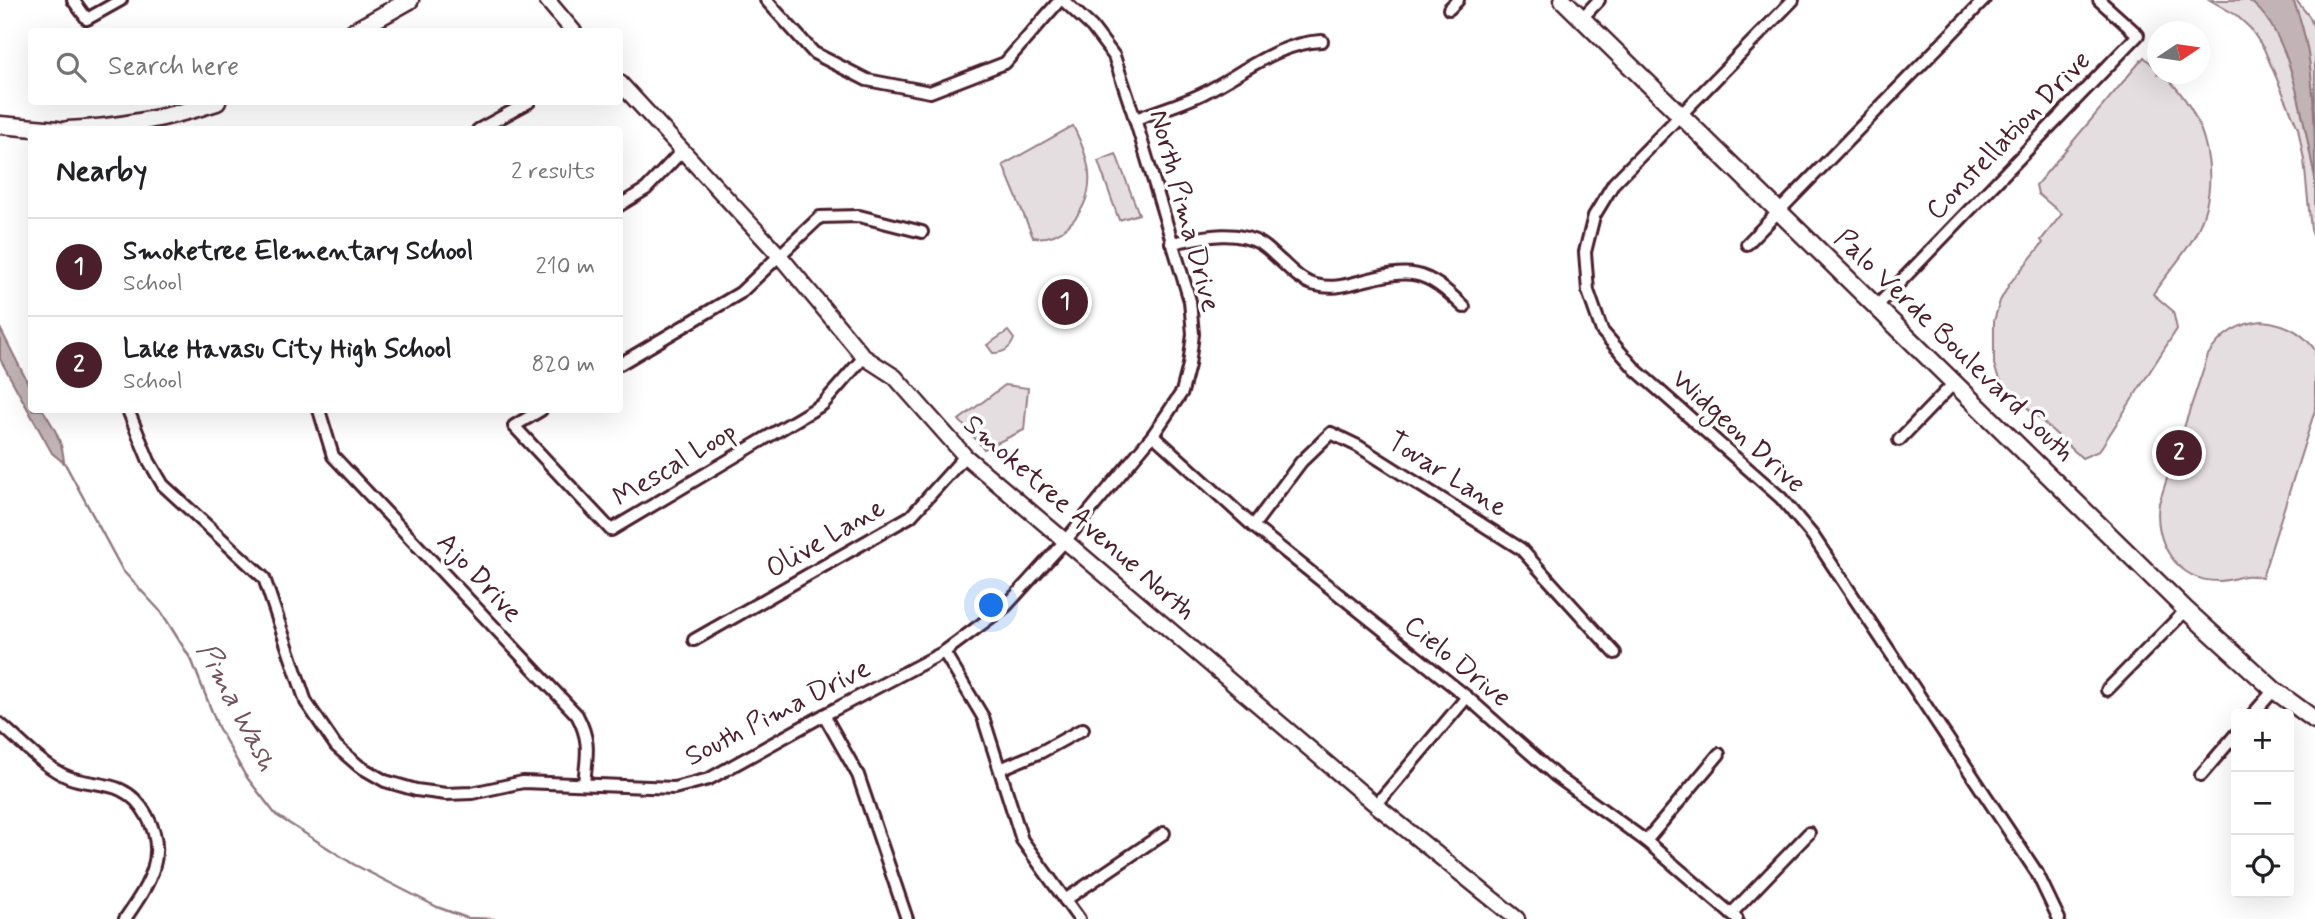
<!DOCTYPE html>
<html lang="en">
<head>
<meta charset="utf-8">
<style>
	body { margin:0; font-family:Mynerve,sans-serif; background:#f6f6f6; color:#202124 }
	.controls { position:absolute; right:21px; bottom:21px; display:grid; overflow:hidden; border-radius:7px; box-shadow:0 7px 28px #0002 }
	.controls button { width:63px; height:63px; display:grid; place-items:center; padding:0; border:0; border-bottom:2px solid #e0e0e0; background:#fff; color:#202124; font:35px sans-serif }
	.compass { position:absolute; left:2147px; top:21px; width:63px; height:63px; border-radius:50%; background:#fff; box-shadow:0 7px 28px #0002; rotate:77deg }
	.you { position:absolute; left:992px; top:606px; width:24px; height:24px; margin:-18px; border:5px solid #fff; border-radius:50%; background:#1a73e8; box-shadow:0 0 0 10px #1a73e833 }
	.badge { display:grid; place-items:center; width:46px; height:46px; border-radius:50%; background:#4a1f2b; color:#fff; font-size:23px; font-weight:700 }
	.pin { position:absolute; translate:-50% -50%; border:4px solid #fff; box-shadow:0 2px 7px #0006 }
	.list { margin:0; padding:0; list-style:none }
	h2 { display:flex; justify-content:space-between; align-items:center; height:91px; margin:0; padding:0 28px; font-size:30px }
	h2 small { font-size:23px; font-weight:400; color:#757577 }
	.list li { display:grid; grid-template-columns:46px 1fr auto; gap:21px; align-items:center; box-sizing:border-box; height:98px; padding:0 28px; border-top:2px solid #e0e0e0 }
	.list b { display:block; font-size:26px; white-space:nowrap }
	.list p { margin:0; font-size:23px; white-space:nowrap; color:#757577 }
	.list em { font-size:23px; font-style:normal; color:#757577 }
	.icon { flex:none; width:38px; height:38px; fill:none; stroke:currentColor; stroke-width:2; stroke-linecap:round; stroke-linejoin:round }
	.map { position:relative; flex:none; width:2315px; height:919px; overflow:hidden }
	.search { position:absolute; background:#fff; box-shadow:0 7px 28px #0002; left:28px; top:28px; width:595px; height:77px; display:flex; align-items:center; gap:18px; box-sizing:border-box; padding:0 24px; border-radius:7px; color:#757577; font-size:26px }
	.panel { position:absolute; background:#fff; box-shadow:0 7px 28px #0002; left:28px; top:126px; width:595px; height:287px; border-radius:7px }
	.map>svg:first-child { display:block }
	.green { fill:#e5dee0; stroke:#987e86; stroke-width:2 }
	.water { fill:#c1b3b6; stroke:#91787e; stroke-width:2 }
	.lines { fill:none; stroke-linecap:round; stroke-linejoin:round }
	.stream { stroke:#91787e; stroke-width:2.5 }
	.minor-casing { stroke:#4a1f2b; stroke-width:16 }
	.tertiary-casing { stroke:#4a1f2b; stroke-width:19 }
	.secondary-casing { stroke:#4a1f2b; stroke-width:21 }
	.minor { stroke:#fff; stroke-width:10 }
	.tertiary { stroke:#fff; stroke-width:14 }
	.secondary { stroke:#fff; stroke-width:16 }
	.labels { text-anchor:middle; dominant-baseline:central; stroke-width:7; stroke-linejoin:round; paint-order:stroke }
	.street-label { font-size:28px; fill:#4a1f2b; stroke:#fff }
	.water-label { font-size:30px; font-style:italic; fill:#74535c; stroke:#fff }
</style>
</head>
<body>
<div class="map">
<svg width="2315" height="919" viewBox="0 0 2315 919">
	<rect width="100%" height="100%" fill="#fff"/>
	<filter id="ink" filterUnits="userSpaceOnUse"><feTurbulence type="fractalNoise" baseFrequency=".0143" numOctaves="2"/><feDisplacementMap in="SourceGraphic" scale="14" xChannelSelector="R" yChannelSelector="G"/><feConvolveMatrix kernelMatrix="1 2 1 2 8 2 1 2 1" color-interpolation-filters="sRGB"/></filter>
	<g filter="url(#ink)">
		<g class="green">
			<path d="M2210,0H2296L2309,16L2315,29V240L2311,230L2304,160L2298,128L2264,49L2250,28L2236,15Z"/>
			<path d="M2144,57L2157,69L2158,74H2163C2208,116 2224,181 2194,237C2183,257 2166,274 2153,294L2173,311L2177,329L2099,451L2082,458L2005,387L1997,374L1994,364V321L2000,301L2010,283L2043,243L2041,240L2062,214L2038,194L2036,185Z"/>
			<path d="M1073,126C1091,161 1100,195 1068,226C1058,235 1046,239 1033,237L1003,165Z"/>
			<path d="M1116,154L1139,214L1119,220L1098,161Z"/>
			<path d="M2262,321C2284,323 2302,331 2315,350V410L2262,578C2244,572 2238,580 2220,581C2177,582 2153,542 2159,503L2208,355C2221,334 2238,323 2262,321Z"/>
			<path d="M1008,331L1014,339C1010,349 1004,353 993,353L987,345Z"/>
			<path d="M1005,385L1028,388L1024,430L984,449L959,420Z"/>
		</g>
		<g class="water">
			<path d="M2248,0H2293C2315,51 2315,120 2315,178C2304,129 2293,30 2248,0Z"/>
			<path d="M0,328L31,389L32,410H43C54,427 63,442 64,463L52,453L0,359Z"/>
		</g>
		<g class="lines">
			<path class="stream" d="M63,460L123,571L162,613L192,661L218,727L245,775L276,815L353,864L437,907L467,918L494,919"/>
			<defs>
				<g id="minor">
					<path d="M73,0L87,19L121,0"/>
					<path d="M766,0L814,53L867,80L930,92L1005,63L1060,0"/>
					<path d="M1793,0L1614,183L1594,216L1585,252L1588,291L1602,331L1636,370L1781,498L1813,536L2037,873L2059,919"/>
					<path d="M1449,9L1458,0"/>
					<path d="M1582,18L1599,0"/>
					<path d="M1135,119C1158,111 1181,104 1202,94C1242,74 1276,43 1322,41"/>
					<path d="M478,130L529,102"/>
					<path d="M620,205L646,189L682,151"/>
					<path d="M1171,243C1199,238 1234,228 1261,244C1268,248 1275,256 1281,261C1292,271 1302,282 1316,285C1331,289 1343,286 1358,282C1412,268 1424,268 1464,307"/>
					<path d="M1747,244L1984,0"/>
					<path d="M1876,307L2138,35L2099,0"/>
					<path d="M620,364L740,293L820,217L859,216L922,232"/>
					<path d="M128,410L149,461L163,485L264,578L306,702L336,746L359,766L385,781L416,790L446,794L472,793L523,782L674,788L709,779L824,715L944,652L1006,606L1065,541L1153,435L1182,392L1189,365L1193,334L1190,301L1135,119L1114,56L1092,27L1063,0"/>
					<path d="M319,410L333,456L577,715C591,741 587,755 584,783"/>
					<path d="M541,410L514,426L611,530L823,404L864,357"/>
					<path d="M1153,435L1253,526L1467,697L1556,776L1646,841L1737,919"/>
					<path d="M1899,440L1954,383"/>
					<path d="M1253,526L1301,462L1331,433L1358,446L1521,549L1615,653"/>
					<path d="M694,640L911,516L965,456"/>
					<path d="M944,652L983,717L1022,840L1079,919"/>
					<path d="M2107,690L2186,610"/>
					<path d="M2253,714L2274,690"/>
					<path d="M824,715L858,775L907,919"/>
					<path d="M0,724C21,741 43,767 68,777C85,784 104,782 121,790C132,795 141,805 147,816C169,856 148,885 125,919"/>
					<path d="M1000,769L1041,752L1083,729"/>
					<path d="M2201,775L2236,734"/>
					<path d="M1376,805L1467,697"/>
					<path d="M1646,841L1719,754"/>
					<path d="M1065,900L1164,833"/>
					<path d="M1731,914L1809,833"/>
				</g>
				<g id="tertiary">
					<path d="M547,0L574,32"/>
					<path d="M620,83L779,255L864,357L895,377L965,456L1376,805L1517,919"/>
				</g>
				<g id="secondary">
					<path d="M1563,0L2186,610L2274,690L2315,720"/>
					<path d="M353,32L410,0"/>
					<path d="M0,125L58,130"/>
					<path d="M67,130C119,128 168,118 217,102"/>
				</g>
			</defs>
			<use href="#minor" class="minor-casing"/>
			<use href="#tertiary" class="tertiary-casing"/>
			<use href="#secondary" class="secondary-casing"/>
			<use href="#minor" class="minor"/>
			<use href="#tertiary" class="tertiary"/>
			<use href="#secondary" class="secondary"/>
		</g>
	</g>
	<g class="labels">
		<g class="street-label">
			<text transform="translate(2009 136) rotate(-46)">Constellation Drive</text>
			<text transform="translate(1184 211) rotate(75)">North Pima Drive</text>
			<text transform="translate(1954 346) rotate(44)">Palo Verde Boulevard South</text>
			<text transform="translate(1738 432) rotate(42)">Widgeon Drive</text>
			<text transform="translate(675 465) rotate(-31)">Mescal Loop</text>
			<text transform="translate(1447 475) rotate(32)">Tovar Lane</text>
			<text transform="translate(1079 518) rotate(41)">Smoketree Avenue North</text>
			<text transform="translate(826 539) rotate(-30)">Olive Lane</text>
			<text transform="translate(479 578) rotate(47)">Ajo Drive</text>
			<text transform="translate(1457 662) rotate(39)">Cielo Drive</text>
			<text transform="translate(778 713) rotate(-27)">South Pima Drive</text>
		</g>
		<g class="water-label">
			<text transform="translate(237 707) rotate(62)">Pima Wash</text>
		</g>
	</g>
</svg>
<div class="controls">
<button>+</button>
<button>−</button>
<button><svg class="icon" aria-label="locate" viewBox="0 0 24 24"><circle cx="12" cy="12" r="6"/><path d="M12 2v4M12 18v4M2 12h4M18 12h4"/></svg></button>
</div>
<svg class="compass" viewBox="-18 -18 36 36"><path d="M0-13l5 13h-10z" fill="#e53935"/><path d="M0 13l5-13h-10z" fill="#757577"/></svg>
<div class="you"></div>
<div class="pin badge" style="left:1065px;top:302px">1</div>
<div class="pin badge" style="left:2179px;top:453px">2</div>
<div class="search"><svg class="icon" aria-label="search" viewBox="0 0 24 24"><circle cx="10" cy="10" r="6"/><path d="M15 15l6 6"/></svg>Search here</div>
<section class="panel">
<h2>Nearby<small>2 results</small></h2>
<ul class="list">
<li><span class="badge">1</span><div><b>Smoketree Elementary School</b><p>School</p></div><em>210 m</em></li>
<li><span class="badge">2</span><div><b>Lake Havasu City High School</b><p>School</p></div><em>820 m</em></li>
</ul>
</section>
</div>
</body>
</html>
